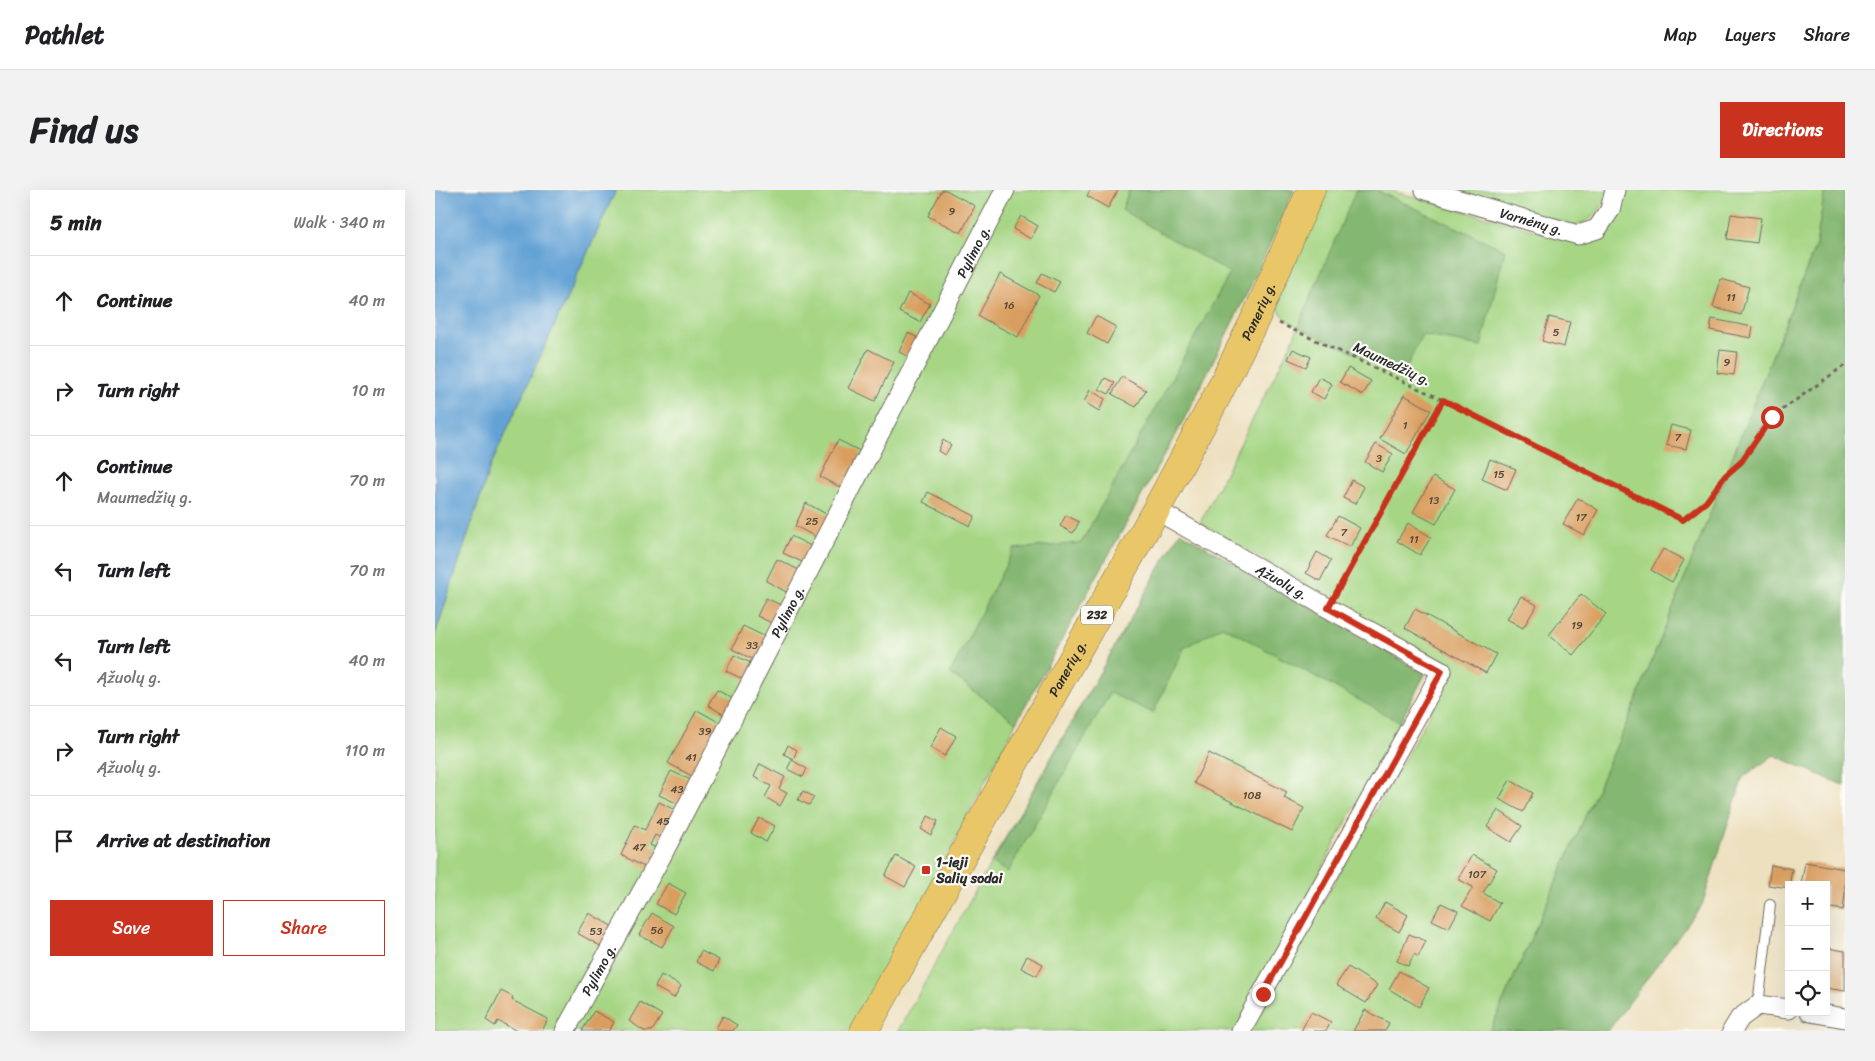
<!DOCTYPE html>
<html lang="en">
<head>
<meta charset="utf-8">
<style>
	body { margin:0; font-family:Sriracha,sans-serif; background:#f2f2f2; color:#202124 }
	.controls { position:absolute; right:15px; bottom:15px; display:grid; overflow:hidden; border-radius:0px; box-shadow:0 5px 20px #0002 }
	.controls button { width:45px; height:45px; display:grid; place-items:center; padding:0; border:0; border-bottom:1px solid #e0e0e0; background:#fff; color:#202124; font:25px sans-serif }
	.stop { position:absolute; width:15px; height:15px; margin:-11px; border:4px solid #c8321e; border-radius:50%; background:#fff }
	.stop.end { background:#c8321e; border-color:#fff; box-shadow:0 1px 5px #0008 }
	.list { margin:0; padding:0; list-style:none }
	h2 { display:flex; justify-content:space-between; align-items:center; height:65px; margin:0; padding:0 20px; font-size:21px }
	h2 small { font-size:16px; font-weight:400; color:#757577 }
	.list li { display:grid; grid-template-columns:32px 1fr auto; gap:15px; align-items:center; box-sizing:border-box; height:90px; padding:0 20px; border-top:1px solid #e0e0e0 }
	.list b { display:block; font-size:19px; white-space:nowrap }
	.list p { margin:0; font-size:16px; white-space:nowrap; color:#757577 }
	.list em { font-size:16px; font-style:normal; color:#757577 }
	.actions { display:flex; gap:10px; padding:15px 20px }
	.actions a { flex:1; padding:11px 0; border:1px solid #c8321e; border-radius:0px; text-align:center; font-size:18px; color:#c8321e }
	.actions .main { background:#c8321e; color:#fff }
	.icon { flex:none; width:28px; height:28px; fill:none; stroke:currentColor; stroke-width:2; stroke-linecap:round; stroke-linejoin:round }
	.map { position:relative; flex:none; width:1410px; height:841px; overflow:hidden; border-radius:0px }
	header { display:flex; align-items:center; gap:30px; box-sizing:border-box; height:70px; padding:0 25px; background:#fff; border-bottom:1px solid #e0e0e0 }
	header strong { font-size:24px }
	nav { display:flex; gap:28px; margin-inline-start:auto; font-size:18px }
	.intro { display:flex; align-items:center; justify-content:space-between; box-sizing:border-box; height:120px; padding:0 30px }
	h1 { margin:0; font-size:35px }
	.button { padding:12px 22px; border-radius:0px; background:#c8321e; color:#fff; font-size:18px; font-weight:700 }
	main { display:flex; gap:30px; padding:0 30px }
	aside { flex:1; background:#fff; border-radius:0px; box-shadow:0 5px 20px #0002 }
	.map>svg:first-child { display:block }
	.green { fill:#a6d684; stroke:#688058 }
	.forest { fill:#84b772; stroke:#58714e }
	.water { fill:#64a2d5; stroke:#486680 }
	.building { fill:#d99e5f }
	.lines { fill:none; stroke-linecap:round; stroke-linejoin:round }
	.service-casing { stroke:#6f6a5f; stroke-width:12 }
	.minor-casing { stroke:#6f6a5f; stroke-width:21 }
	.primary-casing { stroke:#6f6a5f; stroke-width:29 }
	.path { stroke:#6f6a5f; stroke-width:3; stroke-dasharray:4 4; stroke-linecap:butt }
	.service { stroke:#fff; stroke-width:10 }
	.minor { stroke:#fff; stroke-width:19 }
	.primary { stroke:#e9c769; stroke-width:28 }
	.route { stroke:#c8321e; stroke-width:6 }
	.poi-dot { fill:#c8321e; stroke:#fdfcf7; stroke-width:2 }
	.labels { text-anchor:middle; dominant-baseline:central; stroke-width:4.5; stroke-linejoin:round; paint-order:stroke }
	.number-label { font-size:11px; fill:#564838 }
	.shield { fill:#fdfcf7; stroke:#6a6a68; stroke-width:1 }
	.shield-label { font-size:12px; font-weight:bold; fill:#2b2b2b }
	.street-label { font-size:14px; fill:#2b2b2b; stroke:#fdfcf7 }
	.poi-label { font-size:14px; font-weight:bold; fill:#2b2b2b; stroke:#fdfcf7; text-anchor:start }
</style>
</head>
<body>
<header>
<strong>Pathlet</strong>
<nav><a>Map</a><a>Layers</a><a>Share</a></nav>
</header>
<div class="intro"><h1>Find us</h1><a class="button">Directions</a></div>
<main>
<aside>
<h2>5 min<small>Walk · 340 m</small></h2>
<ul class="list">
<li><svg class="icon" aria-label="ahead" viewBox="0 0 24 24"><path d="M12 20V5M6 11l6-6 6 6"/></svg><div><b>Continue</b></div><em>40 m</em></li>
<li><svg class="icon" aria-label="right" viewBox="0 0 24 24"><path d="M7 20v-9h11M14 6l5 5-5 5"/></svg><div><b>Turn right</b></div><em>10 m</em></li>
<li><svg class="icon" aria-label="ahead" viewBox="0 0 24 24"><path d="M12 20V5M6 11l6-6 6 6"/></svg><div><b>Continue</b><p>Maumedžių g.</p></div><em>70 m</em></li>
<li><svg class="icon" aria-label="left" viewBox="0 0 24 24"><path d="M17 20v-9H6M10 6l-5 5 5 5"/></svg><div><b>Turn left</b></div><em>70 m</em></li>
<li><svg class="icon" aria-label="left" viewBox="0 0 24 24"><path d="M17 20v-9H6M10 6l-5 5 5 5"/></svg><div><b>Turn left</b><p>Ąžuolų g.</p></div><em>40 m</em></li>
<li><svg class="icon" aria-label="right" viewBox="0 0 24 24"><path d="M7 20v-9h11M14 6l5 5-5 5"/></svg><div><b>Turn right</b><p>Ąžuolų g.</p></div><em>110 m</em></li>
<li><svg class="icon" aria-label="arrive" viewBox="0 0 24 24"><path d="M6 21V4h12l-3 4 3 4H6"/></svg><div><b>Arrive at destination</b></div></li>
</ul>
<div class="actions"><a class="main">Save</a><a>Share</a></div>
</aside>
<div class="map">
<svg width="1410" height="841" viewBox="0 0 1410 841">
	<rect width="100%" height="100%" fill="#fdfcf7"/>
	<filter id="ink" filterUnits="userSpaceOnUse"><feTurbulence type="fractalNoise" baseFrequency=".02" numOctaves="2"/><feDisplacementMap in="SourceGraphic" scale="10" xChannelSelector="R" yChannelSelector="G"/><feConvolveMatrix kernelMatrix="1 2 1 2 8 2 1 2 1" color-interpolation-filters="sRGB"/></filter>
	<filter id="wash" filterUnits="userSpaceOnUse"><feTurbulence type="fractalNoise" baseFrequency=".0096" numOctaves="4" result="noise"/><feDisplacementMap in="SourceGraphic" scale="20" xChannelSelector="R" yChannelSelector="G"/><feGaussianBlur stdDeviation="1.12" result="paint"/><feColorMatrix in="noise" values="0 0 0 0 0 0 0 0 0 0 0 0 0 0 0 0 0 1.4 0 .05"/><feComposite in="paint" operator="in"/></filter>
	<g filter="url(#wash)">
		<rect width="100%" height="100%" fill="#ede0bf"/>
		<g class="green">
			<path d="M181,0H859L819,89L749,229L581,532L460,767L416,841H0V445L55,277Z"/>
			<path d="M891,0H953L1141,52L1162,50L1170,42L1186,0H1390L1381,55L1198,519L1055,841H815L1020,480L765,333L856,154L863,137C852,130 845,126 841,112Z"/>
			<path d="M1018,0H1173C1167,20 1161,27 1142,36Z"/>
			<path d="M745,342L990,484L800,841H463L556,673Z"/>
		</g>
		<g class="forest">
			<path d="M694,0H859L819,89L749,229L581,532L515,483L579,359L646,353L795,83L687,20Z"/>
			<path d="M921,0H941L1070,60L1046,156L987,145L968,185L863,137Z"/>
			<path d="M1390,0H1410V596L1339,565L1308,587L1267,715L1173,841H1055L1198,519L1381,55Z"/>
			<path d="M745,342L990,484L965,532L787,436L749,458L718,523L675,503L573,682L557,673Z"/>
		</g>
		<path class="water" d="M0,0H181L55,277L0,445Z"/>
		<g id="blocks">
			<g class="building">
				<path d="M507,0H511L540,16L526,43L493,26Z"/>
				<path d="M655,0H683L673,18L652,6Z"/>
				<path d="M1296,24L1326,28L1322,53L1292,49Z"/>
				<path d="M586,26L603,36L596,49L578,39Z"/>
				<path d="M607,83L625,92L619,102L602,93Z"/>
				<path d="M565,84L604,105L583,147L543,126Z"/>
				<path d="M1286,89L1314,97L1306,125L1278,117Z"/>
				<path d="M473,103L495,114L485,132L464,122Z"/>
				<path d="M661,126L681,137L672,154L652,143Z"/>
				<path d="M1114,127L1135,132L1129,157L1107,151Z"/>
				<path d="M1277,129L1318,137L1316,148L1275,140Z"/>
				<path d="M473,143L485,149L476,168L464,162Z"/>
				<path d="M433,159L459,172L440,211L413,198Z"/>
				<path d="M858,159L876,167L871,177L853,169Z"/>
				<path d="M1285,160L1302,162L1299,185L1282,183Z"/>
				<path d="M913,178L936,191L928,205L905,192Z"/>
				<path d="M687,187L711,200L701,217L677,204Z"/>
				<path d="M884,187L897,194L889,209L876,202Z"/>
				<path d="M670,188L680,193L674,204L664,199Z"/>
				<path d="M655,200L670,209L664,221L649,212Z"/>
				<path d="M969,205L996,220L971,264L945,249Z"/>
				<path d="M1236,235L1256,240L1251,259L1231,255Z"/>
				<path d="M403,250L427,262L409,299L385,287Z"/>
				<path d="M508,250L516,255L510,265L503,261Z"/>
				<path d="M941,254L958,264L947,282L930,272Z"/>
				<path d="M1055,269L1081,279L1072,300L1047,289Z"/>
				<path d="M998,287L1020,299L1001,334L978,322Z"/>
				<path d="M917,290L929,297L920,314L908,308Z"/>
				<path d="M493,302L540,326L535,336L488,312Z"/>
				<path d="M1143,308L1163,320L1149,345L1128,334Z"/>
				<path d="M371,313L395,326L383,348L360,336Z"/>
				<path d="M631,325L644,332L638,343L625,336Z"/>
				<path d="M903,326L925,338L915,357L892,345Z"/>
				<path d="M973,333L996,347L985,365L962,351Z"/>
				<path d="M356,346L378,357L369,373L348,363Z"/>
				<path d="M1228,359L1249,370L1237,392L1216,380Z"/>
				<path d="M882,362L896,370L885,391L871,383Z"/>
				<path d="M342,369L370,383L359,406L331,391Z"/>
				<path d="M1146,404L1171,424L1138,465L1114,445Z"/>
				<path d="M1086,406L1102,415L1088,438L1072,429Z"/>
				<path d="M331,408L352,418L343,436L322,426Z"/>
				<path d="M980,419L1061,464L1051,483L970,438Z"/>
				<path d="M308,436L337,450L325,473L297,459Z"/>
				<path d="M299,465L322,476L314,492L291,481Z"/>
				<path d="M282,500L300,510L291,526L273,515Z"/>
				<path d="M262,520L293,537L264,590L233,573Z"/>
				<path d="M506,537L521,546L510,566L495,558Z"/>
				<path d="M353,555L362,560L358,569L349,564Z"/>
				<path d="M774,563L852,602L849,608L869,618L857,642L759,593Z"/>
				<path d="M357,570L372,579L368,587L352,579Z"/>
				<path d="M325,574L350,587L344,599L352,603L345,616L330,607L336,596L319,587Z"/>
				<path d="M236,581L260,592L248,616L224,605Z"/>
				<path d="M1075,590L1098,603L1088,622L1064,609Z"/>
				<path d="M368,601L379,607L374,615L363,610Z"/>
				<path d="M224,612L246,623L232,651L220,645L215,655L223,659L213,679L186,665L200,635L210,640Z"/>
				<path d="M1063,620L1087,636L1076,652L1052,637Z"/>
				<path d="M493,626L503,631L496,645L486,639Z"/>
				<path d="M324,628L340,636L331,652L316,643Z"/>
				<path d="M1037,665L1062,679L1048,703L1065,713L1055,731L1027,716L1038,697L1023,689Z"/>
				<path d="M461,666L481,677L470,697L450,686Z"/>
				<path d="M1370,672L1410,679V705L1408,720L1391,717V695H1366Z"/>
				<path d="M1336,675L1357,679L1354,698L1333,695Z"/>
				<path d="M233,693L251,703L239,724L221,714Z"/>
				<path d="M950,712L973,725L964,742L941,729Z"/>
				<path d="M1006,713L1023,721L1014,738L997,730Z"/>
				<path d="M154,723L180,738L169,758L142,743Z"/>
				<path d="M217,723L239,736L227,757L204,745Z"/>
				<path d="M974,744L991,751L983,767L979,764L973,776L962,771Z"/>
				<path d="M1392,758L1410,761V801L1391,798Z"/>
				<path d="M266,761L284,770L279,781L261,772Z"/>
				<path d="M592,766L608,774L602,786L586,778Z"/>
				<path d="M913,777L942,795L931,813L901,795Z"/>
				<path d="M964,781L994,798L984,817L954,799Z"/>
				<path d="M226,785L246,796L239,808L220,797Z"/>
				<path d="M66,801L78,807L77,810L113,829L107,841H82L63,831L60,836L51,830Z"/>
				<path d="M205,812L227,825L217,841H209L194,831Z"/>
				<path d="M930,820L954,833L950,841H918Z"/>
				<path d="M159,821L179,832L174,841H147Z"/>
				<path d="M876,822L896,832L891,841H866Z"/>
				<path d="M288,826L302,835L298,841H287L281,838Z"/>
			</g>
		</g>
	</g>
	<g filter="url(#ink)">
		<use href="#blocks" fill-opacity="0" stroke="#6f6a5f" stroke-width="1"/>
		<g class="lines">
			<defs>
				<path id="service" d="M1323,815L1335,715"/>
				<g id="minor">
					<path id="s1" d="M990,0L1143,45L1162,39L1175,20L1180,0"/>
					<path id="s2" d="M721,320L893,418L1007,481L806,841"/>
					<path d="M1375,822L1410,828"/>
					<path id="s3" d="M130,841L226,667L570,0"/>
					<path d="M1297,841L1305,828L1323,815L1354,819"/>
				</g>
				<g id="primary">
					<path id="s4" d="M429,841L721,320L782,206L823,123L876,0"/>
				</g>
			</defs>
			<use href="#service" class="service-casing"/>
			<use href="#minor" class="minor-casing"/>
			<use href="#primary" class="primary-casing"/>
			<g class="path">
				<path d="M844,133L1008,210L1248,330L1271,312L1290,286L1306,273L1337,227L1410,175"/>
				<path d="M902,402L1008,210"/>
			</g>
			<use href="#service" class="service"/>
			<use href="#minor" class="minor"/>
			<use href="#primary" class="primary"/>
		</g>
	</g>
	<g class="lines" filter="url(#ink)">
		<path class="route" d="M828,804L1007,481L893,418L1008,210L1248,330L1271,312L1290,286L1306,272L1337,227"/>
	</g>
	<rect class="poi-dot" x="486" y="675" width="10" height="10" rx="2.5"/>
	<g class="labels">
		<g class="number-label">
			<text x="517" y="21">9</text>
			<text x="1296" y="107">11</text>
			<text x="574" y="115">16</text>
			<text x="1121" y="142">5</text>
			<text x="1292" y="172">9</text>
			<text x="970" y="235">1</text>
			<text x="1243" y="247">7</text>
			<text x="944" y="268">3</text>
			<text x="1064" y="284">15</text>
			<text x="999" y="310">13</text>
			<text x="1146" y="327">17</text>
			<text x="377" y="331">25</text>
			<text x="909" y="342">7</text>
			<text x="979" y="349">11</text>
			<text x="1142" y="435">19</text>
			<text x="317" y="455">33</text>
			<text x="270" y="541">39</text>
			<text x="256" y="567">41</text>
			<text x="242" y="599">43</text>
			<text x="817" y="605">108</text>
			<text x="228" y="631">45</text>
			<text x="204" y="657">47</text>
			<text x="1042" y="684">107</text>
			<text x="222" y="740">56</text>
			<text x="161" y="741">53</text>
		</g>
		<rect class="shield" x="646" y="415.5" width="32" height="19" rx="4"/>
		<g class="shield-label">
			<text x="662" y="425">232</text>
		</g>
		<g class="street-label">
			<text stroke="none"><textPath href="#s1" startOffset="111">Varnėnų g.</textPath></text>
			<text stroke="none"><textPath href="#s3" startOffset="880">Pylimo g.</textPath></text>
			<text stroke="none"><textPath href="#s4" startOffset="821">Panerių g.</textPath></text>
			<text transform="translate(957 174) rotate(25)">Maumedžių g.</text>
			<text stroke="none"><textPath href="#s2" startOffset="145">Ąžuolų g.</textPath></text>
			<text stroke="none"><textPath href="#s3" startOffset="475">Pylimo g.</textPath></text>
			<text stroke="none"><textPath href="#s4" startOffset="416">Panerių g.</textPath></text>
			<text stroke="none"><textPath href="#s3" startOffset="70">Pylimo g.</textPath></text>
		</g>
		<g class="poi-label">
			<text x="501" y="672">1-ieji<tspan x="501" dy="16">Salių sodai</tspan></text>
		</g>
	</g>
</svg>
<div class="controls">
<button>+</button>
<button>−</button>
<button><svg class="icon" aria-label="locate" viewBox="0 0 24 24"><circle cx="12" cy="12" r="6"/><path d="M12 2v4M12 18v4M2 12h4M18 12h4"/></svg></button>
</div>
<div class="stop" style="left:1337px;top:227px"></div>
<div class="stop end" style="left:828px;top:804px"></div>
</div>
</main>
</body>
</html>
